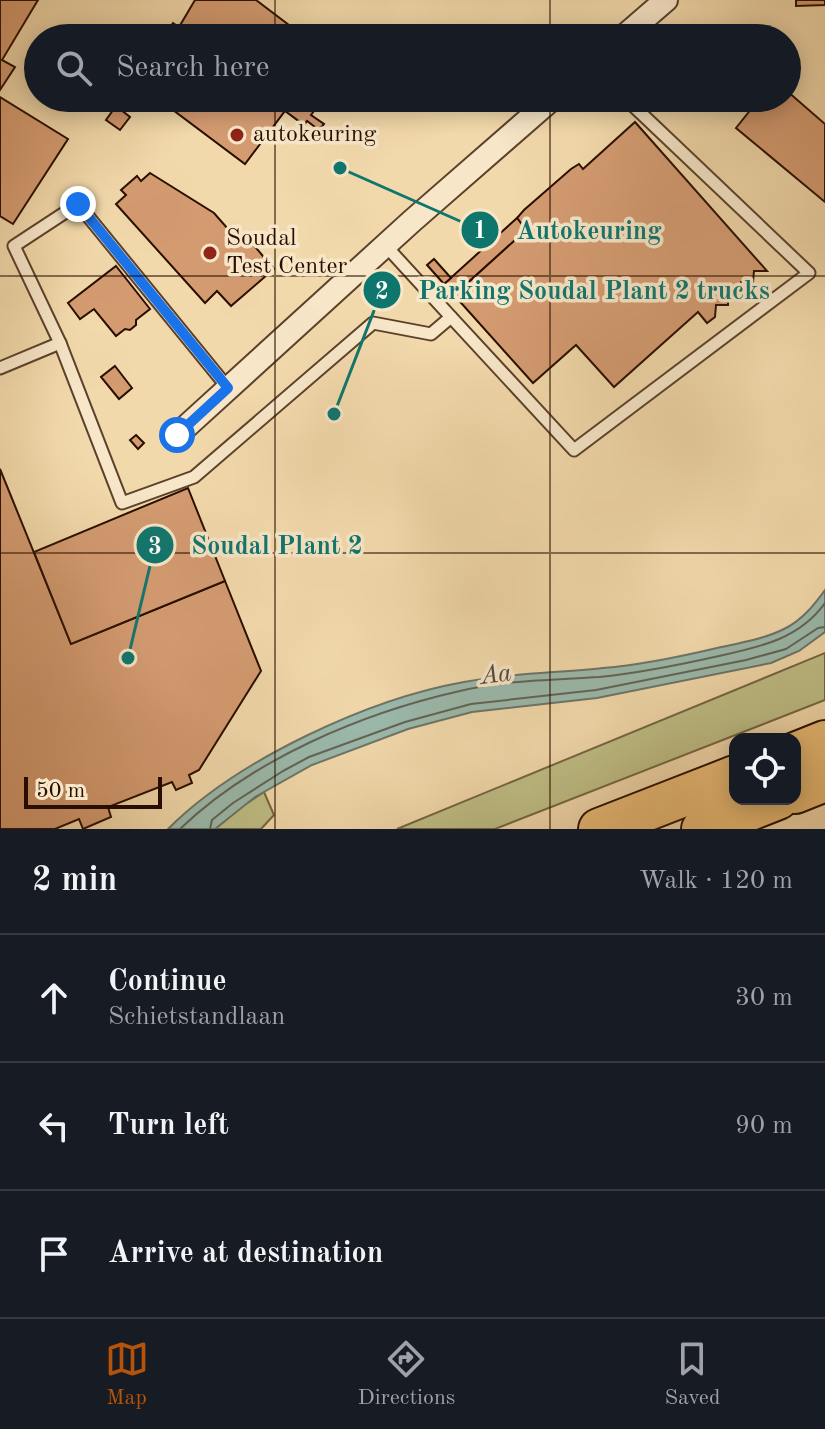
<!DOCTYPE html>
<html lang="en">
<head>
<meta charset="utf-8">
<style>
	body { margin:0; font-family:"Old Standard TT",serif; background:#242831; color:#f1f3f6 }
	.controls { position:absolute; right:24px; bottom:24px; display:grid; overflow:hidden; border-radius:16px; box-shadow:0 4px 20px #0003 }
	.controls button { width:72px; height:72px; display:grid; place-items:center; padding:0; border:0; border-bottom:2px solid #363941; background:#171b24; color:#f1f3f6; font:40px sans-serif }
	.scale { position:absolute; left:24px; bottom:20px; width:138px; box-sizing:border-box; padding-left:8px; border:4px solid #290e00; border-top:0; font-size:22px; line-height:28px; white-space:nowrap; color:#290e00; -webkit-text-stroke:6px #f7e6c8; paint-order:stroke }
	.stop { position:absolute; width:24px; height:24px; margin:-18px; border:6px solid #1a73e8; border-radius:50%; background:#fff }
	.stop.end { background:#1a73e8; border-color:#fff; box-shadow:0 2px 8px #0008 }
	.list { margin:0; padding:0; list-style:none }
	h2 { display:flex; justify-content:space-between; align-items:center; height:104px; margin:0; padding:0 32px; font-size:34px }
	h2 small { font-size:26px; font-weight:400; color:#9ea1a6 }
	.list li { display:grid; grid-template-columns:52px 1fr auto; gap:24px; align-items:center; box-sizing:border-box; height:128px; padding:0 32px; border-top:2px solid #363941 }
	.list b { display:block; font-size:30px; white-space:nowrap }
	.list p { margin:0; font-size:26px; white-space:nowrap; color:#9ea1a6 }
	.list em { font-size:26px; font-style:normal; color:#9ea1a6 }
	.icon { flex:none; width:44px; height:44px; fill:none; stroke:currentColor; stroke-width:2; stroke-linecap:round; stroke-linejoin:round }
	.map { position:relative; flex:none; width:825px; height:829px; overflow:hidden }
	.search { position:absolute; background:#171b24; box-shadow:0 4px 20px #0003; left:24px; right:24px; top:24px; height:88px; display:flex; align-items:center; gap:20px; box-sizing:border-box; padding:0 28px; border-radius:44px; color:#9ea1a6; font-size:30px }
	.sheet { height:488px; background:#171b24 }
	nav { display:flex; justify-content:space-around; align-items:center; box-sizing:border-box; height:112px; border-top:2px solid #363941; background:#171b24; font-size:22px; color:#9ea1a6 }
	nav a { display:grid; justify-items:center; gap:4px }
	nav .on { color:#b45309 }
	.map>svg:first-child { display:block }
	.green { fill:#bfbe86; stroke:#746643; stroke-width:2 }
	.water { fill:#9bbaad; stroke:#6d7568; stroke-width:2 }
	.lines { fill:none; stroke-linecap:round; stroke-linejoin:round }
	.shore { stroke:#626456; stroke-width:2 }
	.building { fill:#d49b71; stroke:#290e00; stroke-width:2 }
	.lane-casing { stroke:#5b412b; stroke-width:15 }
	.street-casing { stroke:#5b412b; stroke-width:26 }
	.highway-casing { stroke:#290e00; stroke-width:44 }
	.lane { stroke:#f7e6c8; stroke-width:11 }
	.street { stroke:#f7e6c8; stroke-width:22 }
	.highway { stroke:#e9bc76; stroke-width:40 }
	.route { stroke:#1a73e8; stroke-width:10 }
	.grid { fill:none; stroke:#290e00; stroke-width:2; stroke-opacity:0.55 }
	.poi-dot { fill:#8f2418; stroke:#f7e6c8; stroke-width:3 }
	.labels { text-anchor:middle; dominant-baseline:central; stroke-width:7; stroke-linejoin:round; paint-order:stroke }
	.poi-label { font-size:24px; fill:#290e00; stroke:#f7e6c8; text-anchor:start }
	.water-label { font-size:26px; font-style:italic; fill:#514a3d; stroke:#f7e6c8 }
	.leader { fill:none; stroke:#0f766e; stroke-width:3 }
	.callout-dot { fill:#0f766e; stroke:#f7e6c8; stroke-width:3 }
	.mark-label { font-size:24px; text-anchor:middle; font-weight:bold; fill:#fff }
	.callout-label { font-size:26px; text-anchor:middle; font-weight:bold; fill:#0f766e; stroke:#f7e6c8; stroke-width:7; stroke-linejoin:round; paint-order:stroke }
</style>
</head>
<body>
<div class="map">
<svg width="825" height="829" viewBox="0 0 825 829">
	<rect width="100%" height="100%" fill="#f2d9ab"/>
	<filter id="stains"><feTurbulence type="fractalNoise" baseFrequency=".0025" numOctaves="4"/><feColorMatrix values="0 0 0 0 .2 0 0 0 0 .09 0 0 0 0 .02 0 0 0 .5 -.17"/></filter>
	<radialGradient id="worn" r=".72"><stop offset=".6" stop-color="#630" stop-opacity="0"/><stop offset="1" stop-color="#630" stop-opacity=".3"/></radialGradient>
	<g class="green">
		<path d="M825,653V700L495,829H397Z"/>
		<path d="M264,792L274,815L261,829H215L238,809Z"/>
	</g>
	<path class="water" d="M825,590V632L799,651L771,663L597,698L472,712L408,729L312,765L255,797L215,829H168C237,760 368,699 464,682C510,673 557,673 603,668C641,665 679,657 717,648C740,643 765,639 786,628C803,619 814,605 825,590Z"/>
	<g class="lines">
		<g class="shore">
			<path d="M180,829C253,759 362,713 460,691C505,680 553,680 599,677C640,673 679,665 719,656C760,647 799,639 825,603"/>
			<path d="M210,829L212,820L233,803L283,771L309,757L405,722L471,704L596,690L746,660L786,649L818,628L825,627"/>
		</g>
	</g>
	<g class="building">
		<path d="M0,0H38L2,60L15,67L0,90Z"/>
		<path d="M195,0H256L306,38H162L173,23L179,27Z"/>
		<path d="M796,0H825V5L796,6Z"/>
		<path d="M787,91L825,124V202L736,128L760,98H787Z"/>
		<path d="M0,97L68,139L13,224L0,216Z"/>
		<path d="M157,98H314L308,106L314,111L311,115L324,124L319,130L307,121L304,125L285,111L245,164Z"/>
		<path d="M116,106L130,117L120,130L106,120Z"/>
		<path d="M635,122L767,271H754L753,282H741V294H728V305H716L715,317L707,323L698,312L614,387L576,345L533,383L454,295L526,230L517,218L524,210L571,169L579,164L583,169Z"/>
		<path d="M150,173L214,213L235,237L239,232L246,236L274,269L231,306L217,291L205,303L116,204L126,195L121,190L137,176L141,181Z"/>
		<path d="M517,218L526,230L454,295L444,284Z"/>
		<path d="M434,259L451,278L444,284L427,265Z"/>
		<path d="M116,266L150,309L136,320V325L130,330L125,329L116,336L94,309L80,319L68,303Z"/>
		<path d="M115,366L132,388L119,399L101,377Z"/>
		<path d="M136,435L144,443L138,449L130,440Z"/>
		<path d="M0,469L71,644L225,581L261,671L199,770L189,775L192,783L176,790L172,782L108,807L111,817L83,829L79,819L55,829H0Z"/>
		<path d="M188,488L225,581L71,644L34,552Z"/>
	</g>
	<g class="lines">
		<defs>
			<g id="lane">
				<path d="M451,317L574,450L809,273L625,98"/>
				<path d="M60,343L14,246L78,204L228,388"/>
				<path d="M0,368L60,343L122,503L194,477L373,323L431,334L451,317L385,245"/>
			</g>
			<g id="street">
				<path d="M622,38L666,0"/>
				<path d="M177,435L412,221L553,98"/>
			</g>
			<g id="highway">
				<path d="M795,753L825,741"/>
				<path d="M795,793L825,781"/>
				<path d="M599,829L735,776"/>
				<path d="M702,829L778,799"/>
			</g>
		</defs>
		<use href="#lane" class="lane-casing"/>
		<use href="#street" class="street-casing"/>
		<use href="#highway" class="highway-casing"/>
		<use href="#lane" class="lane"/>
		<use href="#street" class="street"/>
		<use href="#highway" class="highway"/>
	</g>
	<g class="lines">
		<path class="route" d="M78,204L228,388L177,435"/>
	</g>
	<path class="grid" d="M275,0V38M550,0V38M275,98V829M550,98V829M0,276H825M0,553H825"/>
	<g class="poi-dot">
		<circle cx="237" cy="135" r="8"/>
		<circle cx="210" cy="253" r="8"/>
	</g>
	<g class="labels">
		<g class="poi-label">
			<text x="253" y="135">autokeuring</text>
			<text x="226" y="239">Soudal<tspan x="226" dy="28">Test Center</tspan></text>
		</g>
		<g class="water-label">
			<text transform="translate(496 675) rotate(-7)">Aa</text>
		</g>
	</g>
	<path class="leader" d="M340 168L480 230M334 414L382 290M128 658L155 545"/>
	<g class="callout-dot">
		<circle cx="340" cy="168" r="8"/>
		<circle cx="334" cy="414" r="8"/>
		<circle cx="128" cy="658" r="8"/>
		<circle cx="480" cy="230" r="20"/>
		<circle cx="382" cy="290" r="20"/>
		<circle cx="155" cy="545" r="20"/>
	</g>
	<g class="mark-label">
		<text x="480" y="238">1</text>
		<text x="382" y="299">2</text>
		<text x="155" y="554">3</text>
	</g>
	<g class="callout-label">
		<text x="589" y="239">Autokeuring</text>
		<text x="594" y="299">Parking Soudal Plant 2 trucks</text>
		<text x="277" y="554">Soudal Plant 2</text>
	</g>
	<rect width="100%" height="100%" filter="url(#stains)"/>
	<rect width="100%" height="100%" fill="url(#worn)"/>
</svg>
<div class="controls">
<button><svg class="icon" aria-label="locate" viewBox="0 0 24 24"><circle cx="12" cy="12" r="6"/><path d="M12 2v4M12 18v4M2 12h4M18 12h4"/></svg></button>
</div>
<div class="scale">50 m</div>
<div class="stop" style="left:177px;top:435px"></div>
<div class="stop end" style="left:78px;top:204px"></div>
<div class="search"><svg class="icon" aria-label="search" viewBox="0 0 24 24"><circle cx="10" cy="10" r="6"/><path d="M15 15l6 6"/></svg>Search here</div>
</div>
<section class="sheet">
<h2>2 min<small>Walk · 120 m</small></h2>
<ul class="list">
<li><svg class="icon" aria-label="ahead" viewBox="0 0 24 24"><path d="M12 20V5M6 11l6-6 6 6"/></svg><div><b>Continue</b><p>Schietstandlaan</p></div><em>30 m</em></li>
<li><svg class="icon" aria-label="left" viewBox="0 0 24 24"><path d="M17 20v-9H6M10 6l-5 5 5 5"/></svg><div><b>Turn left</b></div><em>90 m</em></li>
<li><svg class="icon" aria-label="arrive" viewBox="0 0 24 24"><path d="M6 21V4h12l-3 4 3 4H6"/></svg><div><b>Arrive at destination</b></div></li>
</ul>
</section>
<nav>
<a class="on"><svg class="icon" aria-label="map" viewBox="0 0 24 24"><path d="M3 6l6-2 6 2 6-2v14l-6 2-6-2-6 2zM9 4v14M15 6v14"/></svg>Map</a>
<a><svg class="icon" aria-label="directions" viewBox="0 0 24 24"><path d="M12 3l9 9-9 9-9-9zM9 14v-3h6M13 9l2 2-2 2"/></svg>Directions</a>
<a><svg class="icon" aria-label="saved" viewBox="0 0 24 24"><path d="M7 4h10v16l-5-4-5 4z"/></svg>Saved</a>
</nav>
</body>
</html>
